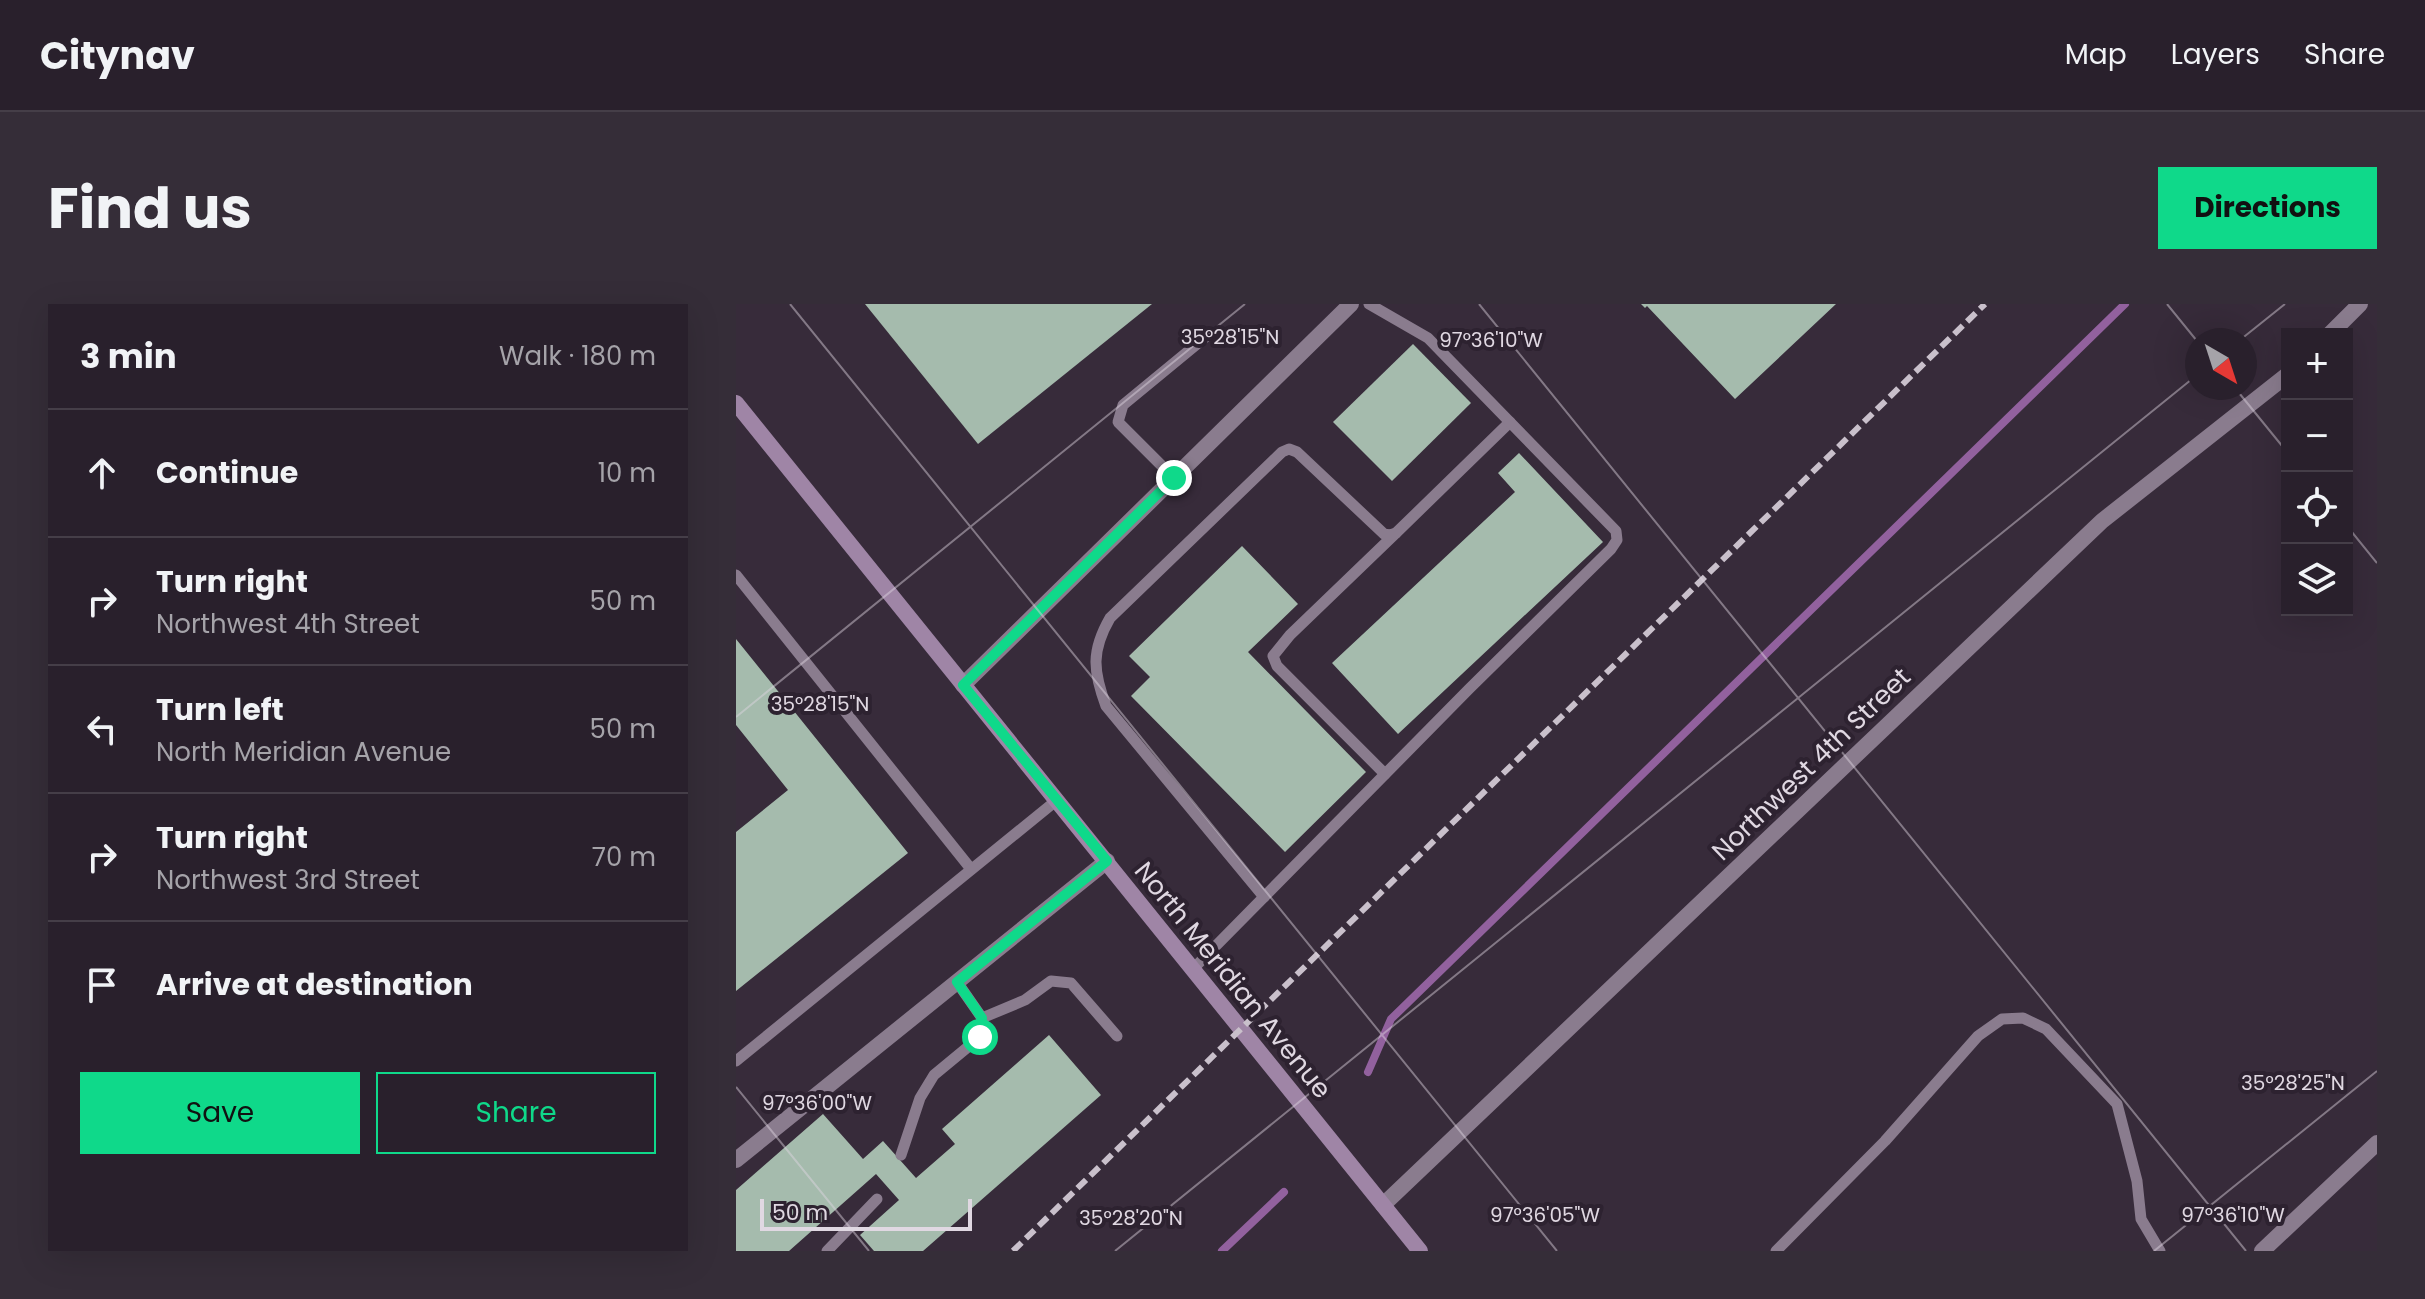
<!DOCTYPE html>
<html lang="en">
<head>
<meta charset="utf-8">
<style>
	body { margin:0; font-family:Poppins,sans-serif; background:#352d38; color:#f1f3f6 }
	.controls { position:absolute; right:24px; top:24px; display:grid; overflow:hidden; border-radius:0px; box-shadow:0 8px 32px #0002 }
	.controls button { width:72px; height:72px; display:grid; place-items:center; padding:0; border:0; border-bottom:2px solid #453e48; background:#29202c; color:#f1f3f6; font:40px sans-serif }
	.compass { position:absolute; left:1449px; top:24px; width:72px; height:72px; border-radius:50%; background:#29202c; box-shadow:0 8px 32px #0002; rotate:141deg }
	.scale { position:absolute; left:24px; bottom:20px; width:212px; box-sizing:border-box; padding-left:8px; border:4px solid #e0d8e2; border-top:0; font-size:22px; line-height:28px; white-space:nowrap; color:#e0d8e2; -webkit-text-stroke:6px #2d2230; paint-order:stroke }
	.stop { position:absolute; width:24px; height:24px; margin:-18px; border:6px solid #0fd98a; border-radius:50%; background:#fff }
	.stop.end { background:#0fd98a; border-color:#fff; box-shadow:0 2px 8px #0008 }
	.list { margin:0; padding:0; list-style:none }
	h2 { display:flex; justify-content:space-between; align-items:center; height:104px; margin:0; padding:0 32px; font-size:34px }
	h2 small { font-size:26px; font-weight:400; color:#a5a3a9 }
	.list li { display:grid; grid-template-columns:52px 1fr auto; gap:24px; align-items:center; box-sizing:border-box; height:128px; padding:0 32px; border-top:2px solid #453e48 }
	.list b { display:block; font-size:30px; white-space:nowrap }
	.list p { margin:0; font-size:26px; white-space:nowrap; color:#a5a3a9 }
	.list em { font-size:26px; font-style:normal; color:#a5a3a9 }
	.actions { display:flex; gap:16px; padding:24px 32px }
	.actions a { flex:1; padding:18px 0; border:2px solid #0fd98a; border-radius:0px; text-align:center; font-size:28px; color:#0fd98a }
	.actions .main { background:#0fd98a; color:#111 }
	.icon { flex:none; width:44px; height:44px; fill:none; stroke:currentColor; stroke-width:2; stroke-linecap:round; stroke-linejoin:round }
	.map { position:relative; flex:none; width:1641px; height:947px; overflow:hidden; border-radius:0px }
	header { display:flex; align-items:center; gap:48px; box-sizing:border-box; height:112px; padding:0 40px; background:#29202c; border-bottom:2px solid #453e48 }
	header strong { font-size:38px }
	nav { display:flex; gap:44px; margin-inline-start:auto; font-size:28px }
	.intro { display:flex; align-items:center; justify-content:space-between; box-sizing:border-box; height:192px; padding:0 48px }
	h1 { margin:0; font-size:56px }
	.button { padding:20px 36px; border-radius:0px; background:#0fd98a; color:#111; font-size:28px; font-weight:700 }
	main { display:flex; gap:48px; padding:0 48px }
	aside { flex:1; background:#29202c; border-radius:0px; box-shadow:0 8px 32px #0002 }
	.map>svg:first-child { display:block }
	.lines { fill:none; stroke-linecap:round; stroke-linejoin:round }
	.stream { stroke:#92619e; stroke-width:8 }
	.building { fill:#a5bbad }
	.lane { stroke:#8a7c8e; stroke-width:11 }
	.street { stroke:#8a7c8e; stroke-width:16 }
	.secondary { stroke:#9f85a6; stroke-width:16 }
	.rail { stroke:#c9c0cb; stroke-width:6; stroke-dasharray:12 6; stroke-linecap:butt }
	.route { stroke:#0fd98a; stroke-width:10 }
	.ticks { fill:none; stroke:#e0d8e2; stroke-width:2; stroke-opacity:0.45 }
	.labels { text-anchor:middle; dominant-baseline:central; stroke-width:8; stroke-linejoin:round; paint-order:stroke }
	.street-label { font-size:26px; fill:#e0d8e2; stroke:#2d2230 }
	.ticks-label { font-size:20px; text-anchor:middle; fill:#e0d8e2; stroke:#2d2230; stroke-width:8; stroke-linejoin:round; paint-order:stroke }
</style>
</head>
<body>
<header>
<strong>Citynav</strong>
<nav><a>Map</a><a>Layers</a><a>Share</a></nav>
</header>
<div class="intro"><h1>Find us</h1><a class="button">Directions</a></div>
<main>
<aside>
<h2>3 min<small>Walk · 180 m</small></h2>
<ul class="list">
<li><svg class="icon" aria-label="ahead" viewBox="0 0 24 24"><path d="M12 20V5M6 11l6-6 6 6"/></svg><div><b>Continue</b></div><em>10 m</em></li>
<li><svg class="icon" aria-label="right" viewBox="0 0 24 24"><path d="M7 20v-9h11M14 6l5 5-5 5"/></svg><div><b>Turn right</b><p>Northwest 4th Street</p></div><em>50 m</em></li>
<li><svg class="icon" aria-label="left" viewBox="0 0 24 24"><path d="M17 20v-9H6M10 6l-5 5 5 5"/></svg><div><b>Turn left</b><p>North Meridian Avenue</p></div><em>50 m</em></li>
<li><svg class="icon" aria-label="right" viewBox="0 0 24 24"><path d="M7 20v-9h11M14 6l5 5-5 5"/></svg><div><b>Turn right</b><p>Northwest 3rd Street</p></div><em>70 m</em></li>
<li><svg class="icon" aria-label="arrive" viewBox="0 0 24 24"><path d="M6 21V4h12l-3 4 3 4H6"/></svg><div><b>Arrive at destination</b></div></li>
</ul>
<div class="actions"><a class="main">Save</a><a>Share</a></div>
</aside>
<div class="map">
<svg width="1641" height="947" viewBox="0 0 1641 947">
	<rect width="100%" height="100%" fill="#372b3a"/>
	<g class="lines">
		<g class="stream">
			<path d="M632,768L655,715L1389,0"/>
			<path d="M486,947L548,888"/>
		</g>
	</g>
	<g class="building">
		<path d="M129,0H416L242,140Z"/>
		<path d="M905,0H1100L999,95L911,2L909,4Z"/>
		<path d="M677,40L735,99L656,177L597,118Z"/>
		<path d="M783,149L867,238L662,430L596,359L779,188L762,169Z"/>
		<path d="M506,242L562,300L512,348L630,468L549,548L395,392L414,373L393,352Z"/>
		<path d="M0,335L172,549L0,687V528L52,486L0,421Z"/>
		<path d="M313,731L365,791L187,947H138L124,931L163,896L140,870L53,947H0V886L87,810L127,855L147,837L180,874L219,840L206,825Z"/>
	</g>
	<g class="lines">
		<g class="lane">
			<path d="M438,174L382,118L387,101L472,31"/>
			<path d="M0,271L235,565"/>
			<path d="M649,470L541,362L537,352L554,331L660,229"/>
			<path d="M528,593L370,402C357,367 355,347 374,314L546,148L553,145L561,148L648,230L654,231L660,229L774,118"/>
			<path d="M457,665L733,385L875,245L881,236L880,227L692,34L633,0"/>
			<path d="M246,714L289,696L315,677L335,679L381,732"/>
			<path d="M0,757L321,496"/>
			<path d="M165,851L184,794L198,771L244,733L246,714L221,678"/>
			<path d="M91,947L141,895"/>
			<path d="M1040,947L1149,837L1242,732L1266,715L1287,714L1310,725L1381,800L1401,877L1405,915L1424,947"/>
		</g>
		<g class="street">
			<path d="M1594,30L1624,0"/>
			<path d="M227,381L615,0"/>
			<path d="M0,856L371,557"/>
			<path d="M647,901L1366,217L1551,71"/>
			<path d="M1526,947L1641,839"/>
		</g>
		<path class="secondary" d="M0,99L684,947"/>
		<path class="rail" d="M277,947L1249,0"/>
	</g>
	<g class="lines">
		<path class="route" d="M244,733L246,714L221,678L371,557L227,381L438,174"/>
	</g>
	<path class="ticks" d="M54,0L821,947M743,0L1510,947M1431,0L1461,37M1504,36L1549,0M1499,84L1551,148M1611,222L1641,259M0,413L509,0M0,783L133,947M379,947L1461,71M1418,947L1641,767"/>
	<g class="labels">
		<g class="street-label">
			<text transform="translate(1075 460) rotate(-44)">Northwest 4th Street</text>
			<text transform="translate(497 676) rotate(51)">North Meridian Avenue</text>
		</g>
	</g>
	<g class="ticks-label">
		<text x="494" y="40">35°28'15"N</text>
		<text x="755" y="43">97°36'10"W</text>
		<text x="84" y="407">35°28'15"N</text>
		<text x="1557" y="786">35°28'25"N</text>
		<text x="81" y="806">97°36'00"W</text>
		<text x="809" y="918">97°36'05"W</text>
		<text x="1497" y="918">97°36'10"W</text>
		<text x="395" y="921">35°28'20"N</text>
	</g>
</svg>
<div class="controls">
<button>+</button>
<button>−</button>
<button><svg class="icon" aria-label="locate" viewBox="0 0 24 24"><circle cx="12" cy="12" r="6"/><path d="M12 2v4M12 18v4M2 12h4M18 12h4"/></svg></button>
<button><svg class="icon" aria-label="layers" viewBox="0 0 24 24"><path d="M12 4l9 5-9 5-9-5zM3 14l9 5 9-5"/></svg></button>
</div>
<svg class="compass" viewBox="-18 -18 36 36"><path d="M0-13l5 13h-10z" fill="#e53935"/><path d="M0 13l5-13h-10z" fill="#a5a3a9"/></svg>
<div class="scale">50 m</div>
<div class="stop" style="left:244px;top:733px"></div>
<div class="stop end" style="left:438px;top:174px"></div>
</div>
</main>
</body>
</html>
